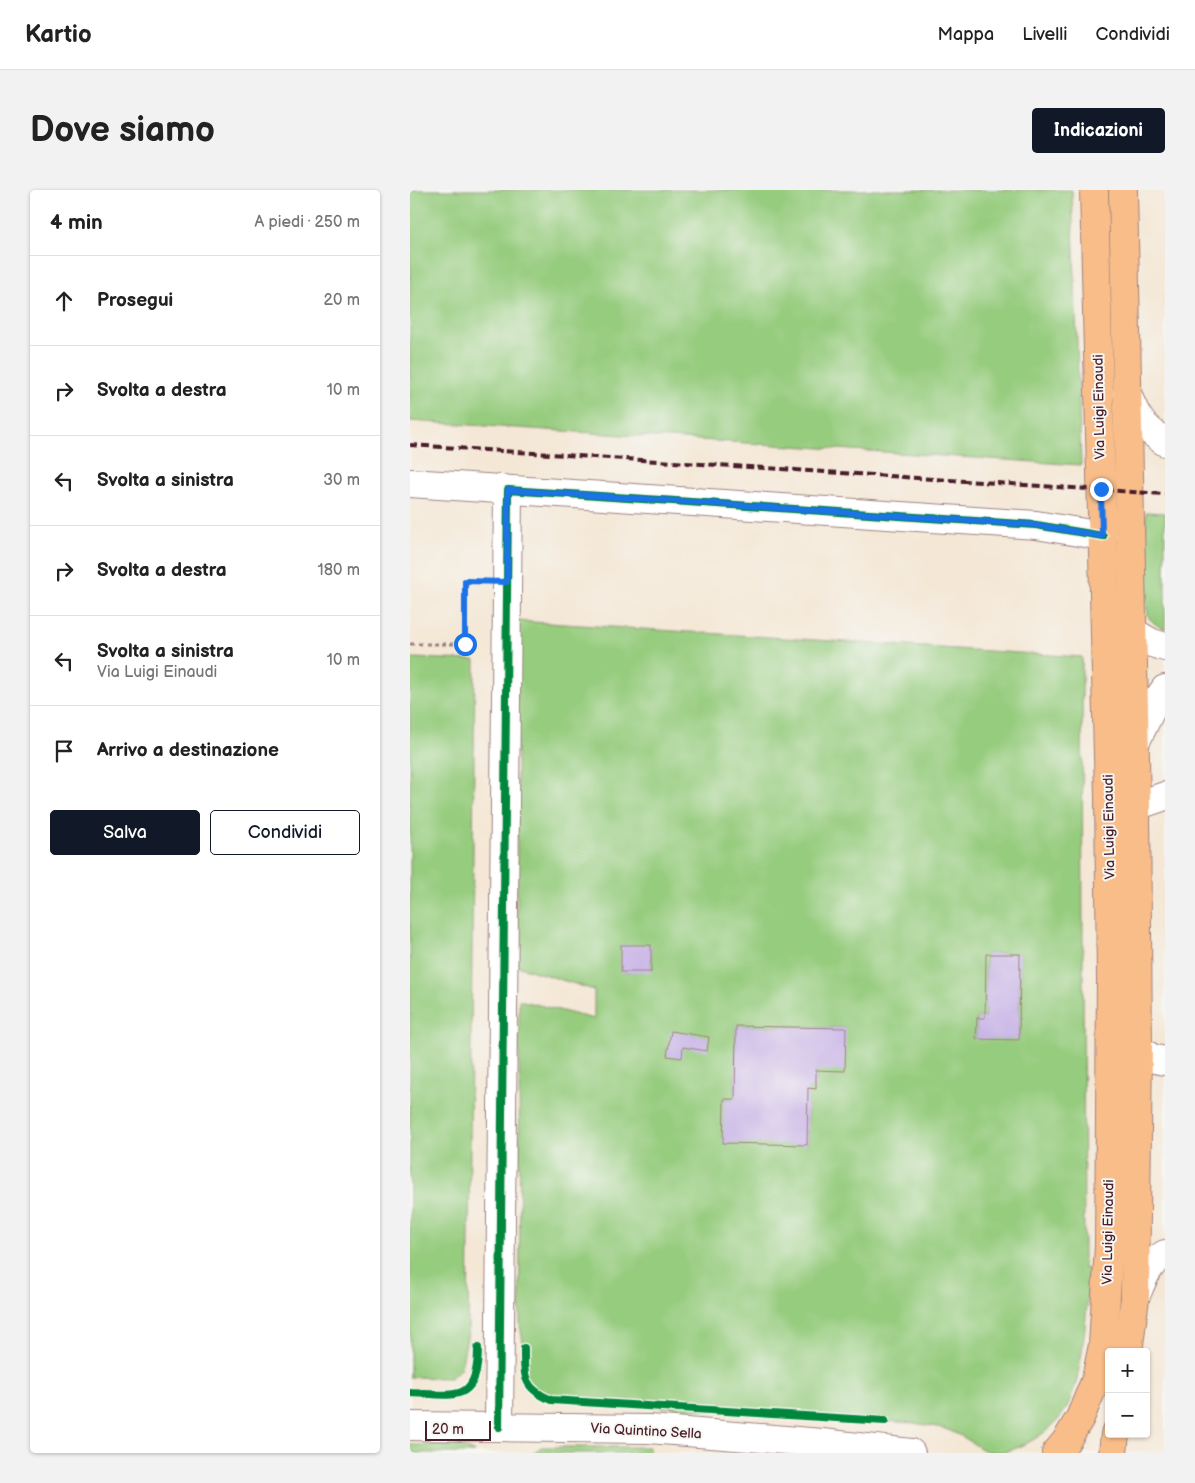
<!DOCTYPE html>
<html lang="it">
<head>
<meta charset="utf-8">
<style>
	body { margin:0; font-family:"Balsamiq Sans",sans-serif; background:#f2f2f2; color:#222 }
	.controls { position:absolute; right:15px; bottom:15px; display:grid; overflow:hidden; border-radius:5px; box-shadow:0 1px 4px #0004 }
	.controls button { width:45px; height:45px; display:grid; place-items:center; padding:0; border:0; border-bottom:1px solid #e0e0e0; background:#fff; color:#222; font:25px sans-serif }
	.scale { position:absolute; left:15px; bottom:12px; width:66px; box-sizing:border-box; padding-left:5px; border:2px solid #4a1f2b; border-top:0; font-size:14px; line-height:18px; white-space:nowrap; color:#4a1f2b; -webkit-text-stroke:4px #f6f6f2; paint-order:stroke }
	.stop { position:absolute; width:15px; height:15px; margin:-11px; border:4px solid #1a73e8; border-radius:50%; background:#fff }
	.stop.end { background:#1a73e8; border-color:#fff; box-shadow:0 1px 5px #0008 }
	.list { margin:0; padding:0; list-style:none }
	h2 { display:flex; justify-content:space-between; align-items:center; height:65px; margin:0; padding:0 20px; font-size:21px }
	h2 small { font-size:16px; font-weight:400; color:#767676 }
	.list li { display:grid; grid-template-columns:32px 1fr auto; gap:15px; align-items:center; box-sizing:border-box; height:90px; padding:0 20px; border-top:1px solid #e0e0e0 }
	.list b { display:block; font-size:19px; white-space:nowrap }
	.list p { margin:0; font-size:16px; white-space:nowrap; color:#767676 }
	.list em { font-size:16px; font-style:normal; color:#767676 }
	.actions { display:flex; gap:10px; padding:15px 20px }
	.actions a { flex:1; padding:11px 0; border:1px solid #111827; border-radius:5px; text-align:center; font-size:18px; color:#111827 }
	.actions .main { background:#111827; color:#fff }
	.icon { flex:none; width:28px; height:28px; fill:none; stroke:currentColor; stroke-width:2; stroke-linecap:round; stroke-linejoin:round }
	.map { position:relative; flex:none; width:755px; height:1263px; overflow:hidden; border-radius:5px }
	header { display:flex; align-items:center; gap:30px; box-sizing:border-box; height:70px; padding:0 25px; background:#fff; border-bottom:1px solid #e0e0e0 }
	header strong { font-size:24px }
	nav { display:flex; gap:28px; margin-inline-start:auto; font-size:18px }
	.intro { display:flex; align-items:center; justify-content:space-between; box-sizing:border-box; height:120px; padding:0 30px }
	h1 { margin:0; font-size:35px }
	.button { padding:12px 22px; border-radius:5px; background:#111827; color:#fff; font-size:18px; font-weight:700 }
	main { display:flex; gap:30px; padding:0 30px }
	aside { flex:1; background:#fff; border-radius:5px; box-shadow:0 1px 4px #0004 }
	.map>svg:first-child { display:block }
	.green { fill:#96cc7e; stroke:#707654; fill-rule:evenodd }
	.building { fill:#c6b0e6 }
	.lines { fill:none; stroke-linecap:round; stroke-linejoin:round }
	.minor-casing { stroke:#9f8380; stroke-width:30 }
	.major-casing { stroke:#9f8380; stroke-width:30 }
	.path { stroke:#9f8380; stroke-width:3; stroke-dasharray:4 4; stroke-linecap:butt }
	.minor { stroke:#fff; stroke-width:28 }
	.major { stroke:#f8bd89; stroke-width:28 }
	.rail { stroke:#4a1f2b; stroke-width:4; stroke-dasharray:8 4; stroke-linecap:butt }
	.cycleway-casing { stroke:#f6f6f2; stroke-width:11 }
	.cycleway { stroke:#00873e; stroke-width:8 }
	.route { stroke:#1a73e8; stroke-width:6 }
	.labels { text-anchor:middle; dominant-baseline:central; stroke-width:4; stroke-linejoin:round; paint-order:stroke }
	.street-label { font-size:14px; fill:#4a1f2b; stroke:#f6f6f2 }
</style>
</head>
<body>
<header>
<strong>Kartio</strong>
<nav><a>Mappa</a><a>Livelli</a><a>Condividi</a></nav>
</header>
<div class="intro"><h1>Dove siamo</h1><a class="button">Indicazioni</a></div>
<main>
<aside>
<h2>4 min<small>A piedi · 250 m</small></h2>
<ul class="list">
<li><svg class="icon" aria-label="ahead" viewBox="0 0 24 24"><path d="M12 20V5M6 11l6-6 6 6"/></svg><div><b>Prosegui</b></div><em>20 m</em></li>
<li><svg class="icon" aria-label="right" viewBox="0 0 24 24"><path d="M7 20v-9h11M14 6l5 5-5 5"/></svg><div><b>Svolta a destra</b></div><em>10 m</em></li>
<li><svg class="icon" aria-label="left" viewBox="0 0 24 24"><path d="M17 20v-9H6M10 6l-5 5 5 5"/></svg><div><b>Svolta a sinistra</b></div><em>30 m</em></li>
<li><svg class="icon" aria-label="right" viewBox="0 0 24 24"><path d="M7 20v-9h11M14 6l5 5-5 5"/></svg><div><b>Svolta a destra</b></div><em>180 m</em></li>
<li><svg class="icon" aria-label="left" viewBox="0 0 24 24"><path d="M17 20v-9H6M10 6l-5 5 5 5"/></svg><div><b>Svolta a sinistra</b><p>Via Luigi Einaudi</p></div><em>10 m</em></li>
<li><svg class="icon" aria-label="arrive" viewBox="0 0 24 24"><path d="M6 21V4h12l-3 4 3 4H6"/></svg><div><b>Arrivo a destinazione</b></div></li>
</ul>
<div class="actions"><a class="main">Salva</a><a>Condividi</a></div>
</aside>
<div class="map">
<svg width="755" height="1263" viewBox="0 0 755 1263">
	<rect width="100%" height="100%" fill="#f6f6f2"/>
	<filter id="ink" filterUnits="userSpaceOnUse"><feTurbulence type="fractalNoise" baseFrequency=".02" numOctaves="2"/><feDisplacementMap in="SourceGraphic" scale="10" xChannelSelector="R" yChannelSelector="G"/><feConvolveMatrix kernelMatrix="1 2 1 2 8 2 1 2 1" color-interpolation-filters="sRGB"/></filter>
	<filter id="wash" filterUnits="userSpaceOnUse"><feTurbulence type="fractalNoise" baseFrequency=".0096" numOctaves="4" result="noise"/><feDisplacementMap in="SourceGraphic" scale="20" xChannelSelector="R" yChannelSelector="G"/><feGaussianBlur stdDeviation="1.12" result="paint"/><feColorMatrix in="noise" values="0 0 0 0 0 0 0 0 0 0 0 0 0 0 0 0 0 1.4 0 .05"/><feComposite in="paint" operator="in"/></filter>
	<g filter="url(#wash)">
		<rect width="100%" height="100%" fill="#f4e7d5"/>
		<g class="green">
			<path d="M0,0H662L671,275L0,231Z"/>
			<path d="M736,322L755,323V439C749,437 743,433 739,428C733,416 736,340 736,322Z"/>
			<path d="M107,431L672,467L674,1079H679C677,1116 674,1185 657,1217C649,1232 635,1243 621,1251C609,1258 596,1263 582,1262C572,1261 566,1255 558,1250C552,1246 545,1243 538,1240C528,1236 515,1235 504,1233L141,1210C109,1196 116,1189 114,1159C113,1151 111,1142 110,1135L109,810L184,829V800L107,776ZM212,756H241V781L212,782ZM576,764H610L609,849L566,848L567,828H575ZM326,836L436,838L406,880V898H398L397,955L314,909H325Z"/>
			<path d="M0,468L65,470L58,1142L51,1178L40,1188L0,1187Z"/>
			<path d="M0,1255H50L65,1263H0Z"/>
			<path d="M131,1257H239V1263H123Z"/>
		</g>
		<g id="blocks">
			<g class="building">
				<rect x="211" y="755" width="30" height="27"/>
				<path d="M576,764H610L609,850L566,849L567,828H575Z"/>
				<path d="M326,836L436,838L435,881L406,880V899L398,898L397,955L313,953L314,909H325Z"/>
				<path d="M261,841L299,847L297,861L273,857L272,868L257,866Z"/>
			</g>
		</g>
	</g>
	<g filter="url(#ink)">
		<use href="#blocks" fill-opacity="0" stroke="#9f8380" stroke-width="1"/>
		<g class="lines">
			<defs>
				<g id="minor">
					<path d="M717,203C727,230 732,236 755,252"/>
					<path d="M0,293L626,335L693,346"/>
					<path d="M723,442L742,453L755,457"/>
					<path d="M725,553L743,516L755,499"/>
					<path d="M726,616L755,606"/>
					<path d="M728,858L741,868L755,871"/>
					<path d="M725,1108C732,1091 737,1074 755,1064"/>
					<path d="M0,1236L239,1239L412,1253L501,1263"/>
					<path d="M89,1237L98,300"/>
				</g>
				<g id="major">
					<path d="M713,0L726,616L728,858L725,1108L718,1162"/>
					<path d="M646,1263L656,1251L670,1228L686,1189L693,1155L699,1056L701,789L699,607L684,0"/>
					<path d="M703,1263L705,1244"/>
				</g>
			</defs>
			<use href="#minor" class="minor-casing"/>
			<use href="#major" class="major-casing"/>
			<path class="path" d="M0,454H55V391L74,392"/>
			<use href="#minor" class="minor"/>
			<use href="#major" class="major"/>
			<path class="rail" d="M0,255L755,304"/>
			<defs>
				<g id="cycleway">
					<path d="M114,1158C114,1187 113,1198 141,1210L475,1231"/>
					<path d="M0,1203C45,1205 68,1214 68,1158"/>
					<path d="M89,1237L98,300L626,335L693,346"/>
				</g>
			</defs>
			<use href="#cycleway" class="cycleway-casing"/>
			<use href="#cycleway" class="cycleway"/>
		</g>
	</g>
	<g class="lines" filter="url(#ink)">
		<path class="route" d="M55,454V391L97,392L98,300L626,335L692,346L691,299"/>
	</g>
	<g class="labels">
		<g class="street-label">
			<text transform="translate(689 217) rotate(-91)">Via Luigi Einaudi</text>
			<text transform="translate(699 637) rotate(-91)">Via Luigi Einaudi</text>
			<text transform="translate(698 1042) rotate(-89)">Via Luigi Einaudi</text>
			<text transform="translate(236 1241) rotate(3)">Via Quintino Sella</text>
		</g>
	</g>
</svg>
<div class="controls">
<button>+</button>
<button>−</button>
</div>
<div class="scale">20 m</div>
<div class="stop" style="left:55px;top:454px"></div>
<div class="stop end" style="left:691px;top:299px"></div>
</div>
</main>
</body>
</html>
